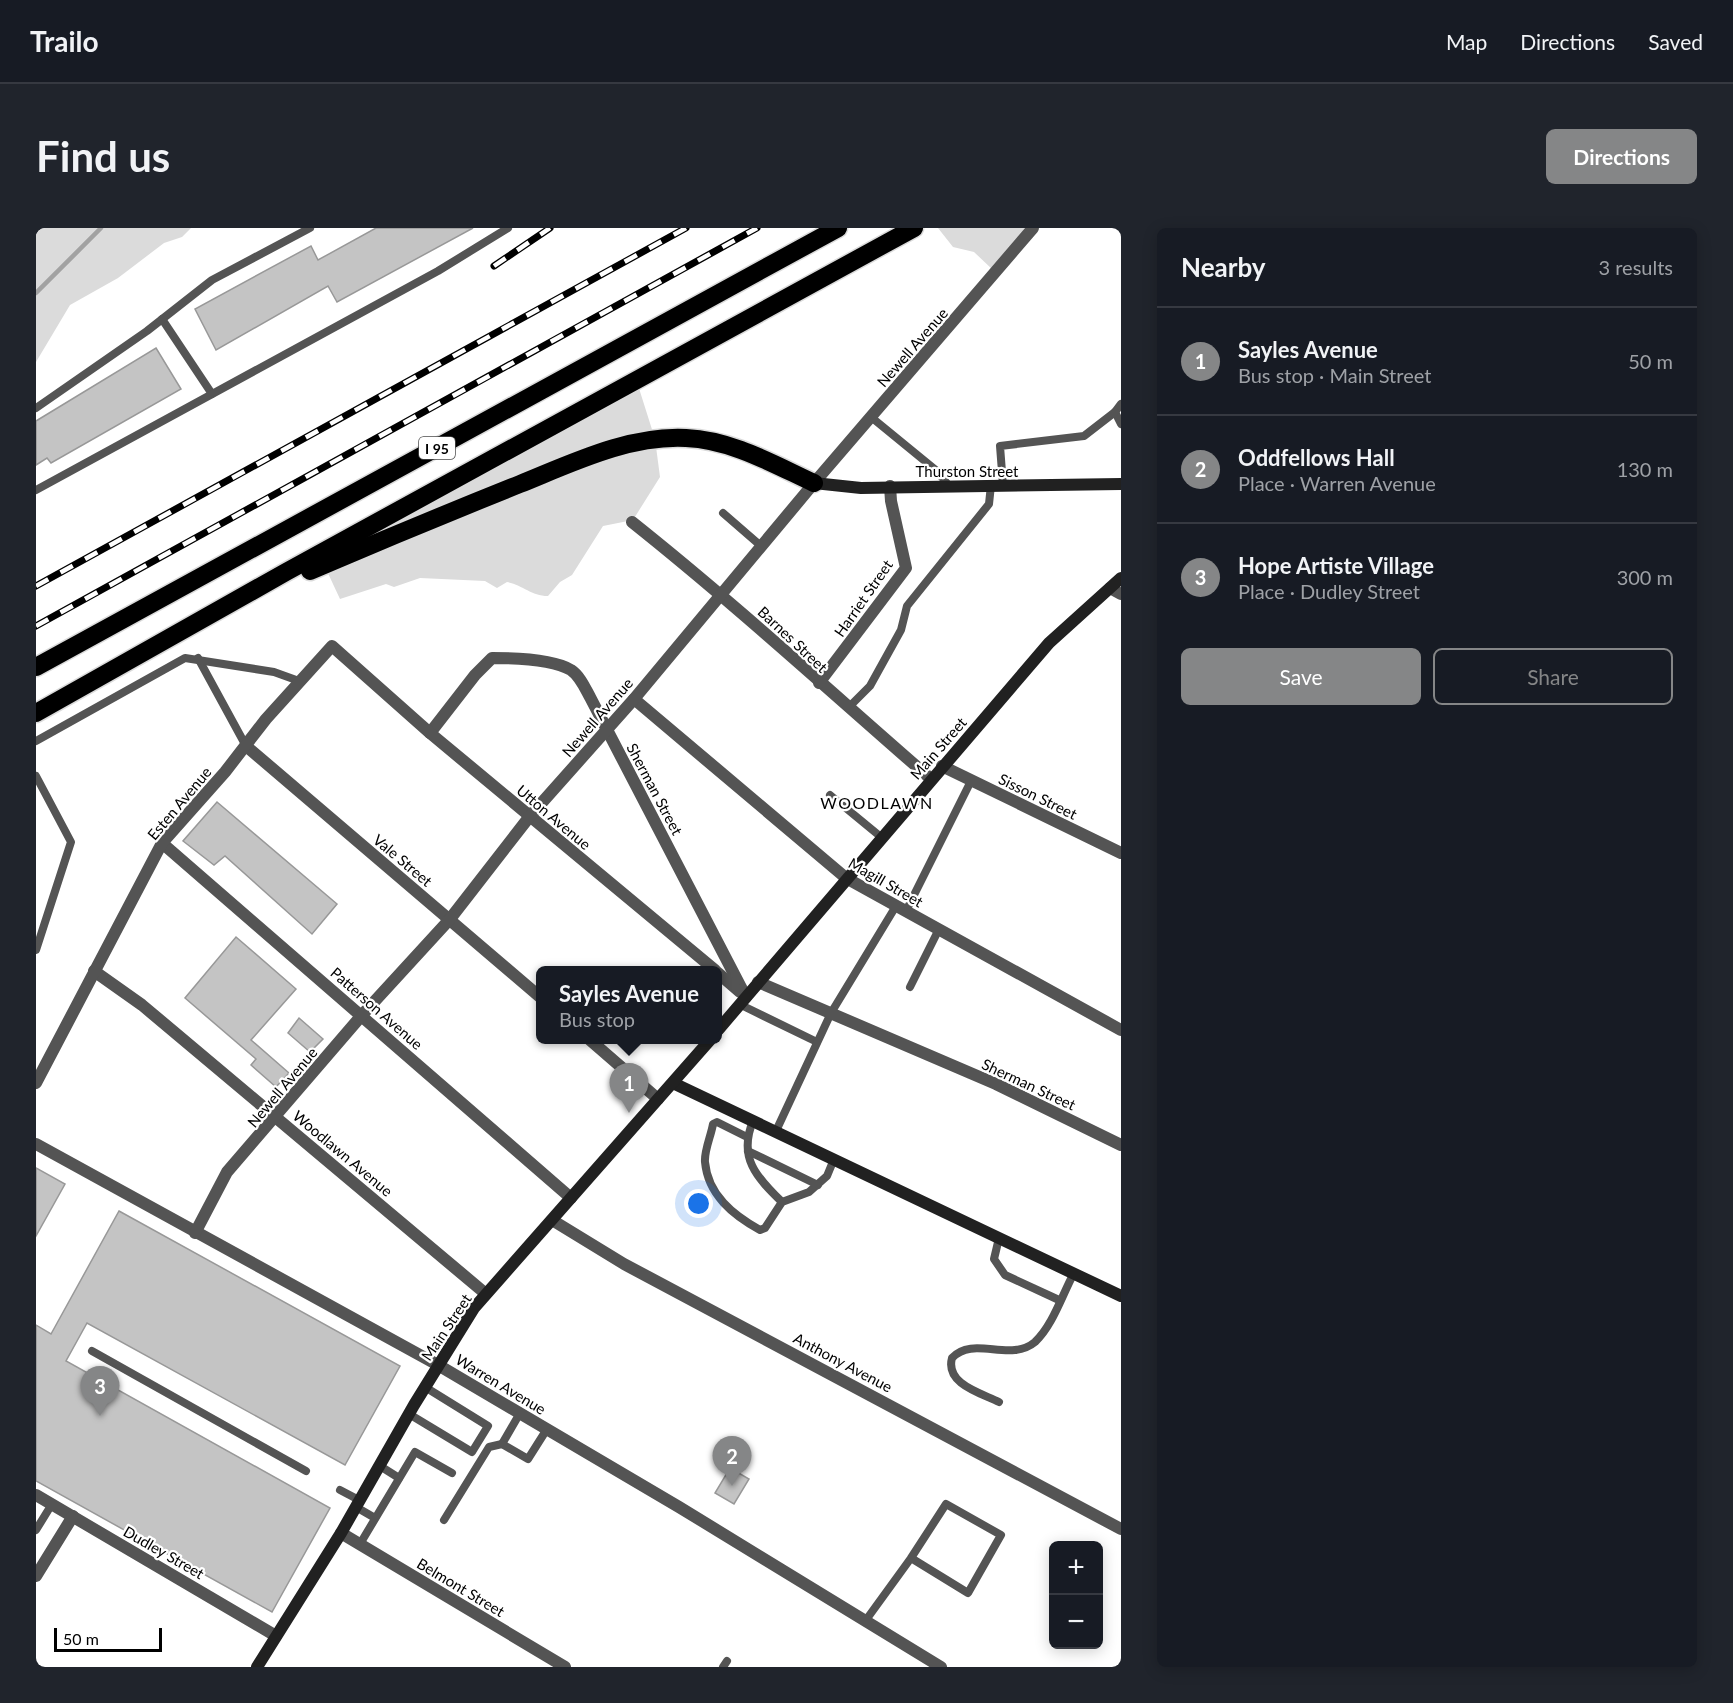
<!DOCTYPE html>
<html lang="en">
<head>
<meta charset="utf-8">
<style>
	body { margin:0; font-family:Lato,sans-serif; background:#20242c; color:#f1f3f6 }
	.controls { position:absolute; right:18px; bottom:18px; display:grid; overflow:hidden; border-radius:9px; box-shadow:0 3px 15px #0003 }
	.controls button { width:54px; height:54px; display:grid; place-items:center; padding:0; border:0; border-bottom:2px solid #363941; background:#171b24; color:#f1f3f6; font:30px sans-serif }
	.scale { position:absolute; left:18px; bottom:15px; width:108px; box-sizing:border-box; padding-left:6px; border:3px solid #000; border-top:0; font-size:16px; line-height:21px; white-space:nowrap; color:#000; -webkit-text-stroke:4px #fff; paint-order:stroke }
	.you { position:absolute; left:663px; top:976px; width:21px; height:21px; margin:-15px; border:4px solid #fff; border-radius:50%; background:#1a73e8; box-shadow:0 0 0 9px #1a73e833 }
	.badge { display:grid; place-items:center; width:39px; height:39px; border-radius:50%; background:#858687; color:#fff; font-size:20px; font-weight:700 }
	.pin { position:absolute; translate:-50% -50px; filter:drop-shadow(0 2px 3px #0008) }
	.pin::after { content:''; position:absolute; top:32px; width:21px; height:18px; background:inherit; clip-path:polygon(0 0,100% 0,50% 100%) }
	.popup { position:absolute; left:500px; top:738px; width:186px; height:78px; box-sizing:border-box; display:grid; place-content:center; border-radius:9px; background:#171b24; filter:drop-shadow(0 2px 4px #0005); font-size:20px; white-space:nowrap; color:#9ea1a6 }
	.popup b { font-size:22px; color:#f1f3f6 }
	.popup::after { content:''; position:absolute; left:50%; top:100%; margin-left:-12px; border:12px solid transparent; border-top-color:#171b24 }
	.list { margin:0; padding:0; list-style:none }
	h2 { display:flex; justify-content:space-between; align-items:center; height:78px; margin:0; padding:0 24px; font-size:26px }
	h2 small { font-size:20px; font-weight:400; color:#9ea1a6 }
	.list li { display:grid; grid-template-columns:39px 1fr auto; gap:18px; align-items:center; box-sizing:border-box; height:108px; padding:0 24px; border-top:2px solid #363941 }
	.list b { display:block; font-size:22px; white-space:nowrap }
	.list p { margin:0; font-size:20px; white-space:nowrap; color:#9ea1a6 }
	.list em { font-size:20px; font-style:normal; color:#9ea1a6 }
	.actions { display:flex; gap:12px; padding:18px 24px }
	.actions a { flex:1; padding:14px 0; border:2px solid #858687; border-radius:9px; text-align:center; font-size:21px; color:#858687 }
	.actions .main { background:#858687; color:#fff }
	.map { position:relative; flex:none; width:1085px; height:1439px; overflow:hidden; border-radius:9px }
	header { display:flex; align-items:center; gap:36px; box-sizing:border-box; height:84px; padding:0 30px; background:#171b24; border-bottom:2px solid #363941 }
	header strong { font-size:28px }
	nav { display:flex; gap:33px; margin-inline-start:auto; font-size:21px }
	.intro { display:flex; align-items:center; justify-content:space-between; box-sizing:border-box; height:144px; padding:0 36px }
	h1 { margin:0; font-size:42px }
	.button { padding:15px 27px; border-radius:9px; background:#858687; color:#fff; font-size:21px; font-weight:700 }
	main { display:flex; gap:36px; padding:0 36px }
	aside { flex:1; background:#171b24; border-radius:9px; box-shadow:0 3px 15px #0003 }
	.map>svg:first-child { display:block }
	.green { fill:#dbdbdb }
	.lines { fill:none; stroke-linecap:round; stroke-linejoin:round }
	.stream { stroke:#a2a2a2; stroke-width:4.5 }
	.building { fill:#c4c4c4; stroke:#989898; stroke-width:1.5 }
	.highway-casing { stroke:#dbdbdb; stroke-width:21 }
	.lane { stroke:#545454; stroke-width:8 }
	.street { stroke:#545454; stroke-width:12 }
	.secondary { stroke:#212121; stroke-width:12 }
	.highway { stroke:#000; stroke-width:18 }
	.rail-casing { stroke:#000; stroke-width:7 }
	.rail { stroke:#fff; stroke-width:4.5; stroke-dasharray:14; stroke-linecap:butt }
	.labels { text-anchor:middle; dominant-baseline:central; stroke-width:4.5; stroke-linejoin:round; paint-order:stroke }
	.shield { fill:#fff; stroke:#4c4c4c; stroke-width:1.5 }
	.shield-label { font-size:14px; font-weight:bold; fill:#000 }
	.street-label { font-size:15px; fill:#000; stroke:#fff }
	.neighbourhood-label { font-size:16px; letter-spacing:1.5px; fill:#000; stroke:#fff }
</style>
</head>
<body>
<header>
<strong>Trailo</strong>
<nav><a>Map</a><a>Directions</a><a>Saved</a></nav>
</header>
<div class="intro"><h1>Find us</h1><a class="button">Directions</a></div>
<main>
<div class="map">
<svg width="1085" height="1439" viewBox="0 0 1085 1439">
	<rect width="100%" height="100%" fill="#fff"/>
	<g class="green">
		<path d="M0,0H155L146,9L128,15L82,50L34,77L0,134Z"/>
		<path d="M902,0H1000L957,42L938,24L917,19Z"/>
		<path d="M601,154L619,211L624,249L597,292L567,298L536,347L524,354L512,368C495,368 487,357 471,354L461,360L449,353L384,350L358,359L350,356L304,371L283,326Z"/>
	</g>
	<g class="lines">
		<path class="stream" d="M0,65L65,0"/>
	</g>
	<g class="building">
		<path d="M340,0H437L301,74L292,58L180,122L159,81L275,18L282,32Z"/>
		<path d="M120,120L145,161L15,235L11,230L0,237V193Z"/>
		<path d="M181,574L301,676L276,706L189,628L178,637L147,613Z"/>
		<path d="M200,709L260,761L215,812L253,845L240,859L215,837L220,831L149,770Z"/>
		<path d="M263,790L287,811L274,824L252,805Z"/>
		<path d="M0,940L29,956L0,1008Z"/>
		<path d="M83,983L364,1138L309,1237L51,1095L30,1133L294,1280L236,1384L0,1253V1097L15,1106Z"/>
		<path d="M694,1240L713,1251L698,1276L679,1265Z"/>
	</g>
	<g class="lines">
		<defs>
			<g id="highway">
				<path d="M274,343C344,313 414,284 484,256C536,235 593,207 650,210C696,212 737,236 778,255"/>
				<path d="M0,439L802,0"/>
				<path d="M0,485L250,344L878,0"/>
			</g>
		</defs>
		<use href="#highway" class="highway-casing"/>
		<g class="lane">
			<path d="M126,91L176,166"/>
			<path d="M1085,176L1079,184L1085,196"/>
			<path d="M0,180L111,103L176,52L274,0"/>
			<path d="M835,189L901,243L913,258"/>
			<path d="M967,257L964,218L1048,208L1079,184"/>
			<path d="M0,262L402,43L472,0"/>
			<path d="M687,285L725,318"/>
			<path d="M162,430L210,518"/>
			<path d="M812,480L834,458L865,402L871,378L953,276L955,257"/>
			<path d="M0,513L149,430L238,444L263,453"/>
			<path d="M0,548L35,614L0,722"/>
			<path d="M794,567L845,609"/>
			<path d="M870,683L935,553"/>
			<path d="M874,759L903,701"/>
			<path d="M703,776L781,814"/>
			<path d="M717,893C702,929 720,949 746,974"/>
			<path d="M740,903L795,785L860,678"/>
			<path d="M711,909L681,894L677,896C675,908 668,923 669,934C672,967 697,987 724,1002L729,1000L746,974L773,964L791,948L798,931"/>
			<path d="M712,923L782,957"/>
			<path d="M963,1010L958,1031L969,1047L1023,1072"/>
			<path d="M56,1123L270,1243"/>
			<path d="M963,1174C945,1165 909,1156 916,1130C937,1107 974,1135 999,1114C1017,1097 1026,1067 1038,1045"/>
			<path d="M373,1186L436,1224L452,1198L389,1159"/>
			<path d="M466,1216L484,1185"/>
			<path d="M344,1238L363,1250"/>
			<path d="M304,1262L323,1272"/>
			<path d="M320,1279L339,1290"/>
			<path d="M408,1292L453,1219L466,1216L492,1231L511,1201"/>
			<path d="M0,1302L16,1276"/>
			<path d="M324,1316L379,1224L416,1245"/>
			<path d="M830,1392L875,1330L932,1365L965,1307L910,1276L875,1330"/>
			<path d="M687,1439L691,1433"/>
		</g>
		<g class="street">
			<path d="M596,294C699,376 796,465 895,551"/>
			<path d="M1074,360L1085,366"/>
			<path d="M783,455L870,340L855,273L854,258"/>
			<path d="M598,471L810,650L1085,802"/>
			<path d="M394,505L439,447L456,430C477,430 517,431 535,442C544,448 549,460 554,469L710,769"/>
			<path d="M210,518L504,769"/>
			<path d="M906,538L1085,625"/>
			<path d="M126,615L535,970"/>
			<path d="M58,743L106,777L450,1066"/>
			<path d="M682,745L704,764"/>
			<path d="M722,754L960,856L1085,917"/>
			<path d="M554,812L622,871"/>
			<path d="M0,855L126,615L189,544L230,491L296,418L394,505L679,742"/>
			<path d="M0,916L402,1137L643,1279L905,1439"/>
			<path d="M516,992L588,1036L1085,1301"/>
			<path d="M159,1005L191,944L326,787L414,691L494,588L598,471L778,255L997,0"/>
			<path d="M0,1267L240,1408"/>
			<path d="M305,1305L529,1439"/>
			<path d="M0,1348L37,1288"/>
		</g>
		<g class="secondary">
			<path d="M778,255L825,260L1085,256"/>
			<path d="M682,802L1013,415L1085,350"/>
			<path d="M637,855L1085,1068"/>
			<path d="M221,1439L305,1305L378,1177L438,1080L674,812"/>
		</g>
		<use href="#highway" class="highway"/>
		<defs>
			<g id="rail">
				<path d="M458,38L514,0"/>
				<path d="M0,358L650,0"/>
				<path d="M0,398L721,0"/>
			</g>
		</defs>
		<use href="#rail" class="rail-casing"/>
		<use href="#rail" class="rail"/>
	</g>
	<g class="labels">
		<rect class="shield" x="383" y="209" width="36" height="22" rx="4.5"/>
		<g class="shield-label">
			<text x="401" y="220">I 95</text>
		</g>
		<g class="street-label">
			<text transform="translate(876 119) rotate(-49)">Newell Avenue</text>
			<text x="931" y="243">Thurston Street</text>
			<text transform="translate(827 370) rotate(-55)">Harriet Street</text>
			<text transform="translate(757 411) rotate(43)">Barnes Street</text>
			<text transform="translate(561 489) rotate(-49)">Newell Avenue</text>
			<text transform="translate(902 520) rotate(-49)">Main Street</text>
			<text transform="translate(619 561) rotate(62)">Sherman Street</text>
			<text transform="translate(1002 568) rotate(26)">Sisson Street</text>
			<text transform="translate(143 575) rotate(-50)">Esten Avenue</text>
			<text transform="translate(518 589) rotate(40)">Utton Avenue</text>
			<text transform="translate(367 632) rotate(40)">Vale Street</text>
			<text transform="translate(850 654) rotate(30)">Magill Street</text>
			<text transform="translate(341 780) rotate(41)">Patterson Avenue</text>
			<text transform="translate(993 856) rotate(25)">Sherman Street</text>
			<text transform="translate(246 859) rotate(-50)">Newell Avenue</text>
			<text transform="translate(307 925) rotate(40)">Woodlawn Avenue</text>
			<text transform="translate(410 1099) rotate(-56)">Main Street</text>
			<text transform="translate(807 1134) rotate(28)">Anthony Avenue</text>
			<text transform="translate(465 1156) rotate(31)">Warren Avenue</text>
			<text transform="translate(128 1324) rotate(30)">Dudley Street</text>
			<text transform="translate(425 1359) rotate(31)">Belmont Street</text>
		</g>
		<g class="neighbourhood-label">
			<text x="841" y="574">WOODLAWN</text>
		</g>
	</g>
</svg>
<div class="controls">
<button>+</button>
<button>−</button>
</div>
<div class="scale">50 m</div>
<div class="you"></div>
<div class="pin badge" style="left:593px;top:885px">1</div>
<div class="popup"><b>Sayles Avenue</b>Bus stop</div>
<div class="pin badge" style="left:696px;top:1258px">2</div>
<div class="pin badge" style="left:64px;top:1188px">3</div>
</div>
<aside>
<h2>Nearby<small>3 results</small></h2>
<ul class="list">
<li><span class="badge">1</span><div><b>Sayles Avenue</b><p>Bus stop · Main Street</p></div><em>50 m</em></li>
<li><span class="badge">2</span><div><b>Oddfellows Hall</b><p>Place · Warren Avenue</p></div><em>130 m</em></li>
<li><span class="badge">3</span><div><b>Hope Artiste Village</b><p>Place · Dudley Street</p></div><em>300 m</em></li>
</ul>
<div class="actions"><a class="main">Save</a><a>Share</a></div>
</aside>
</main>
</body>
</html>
